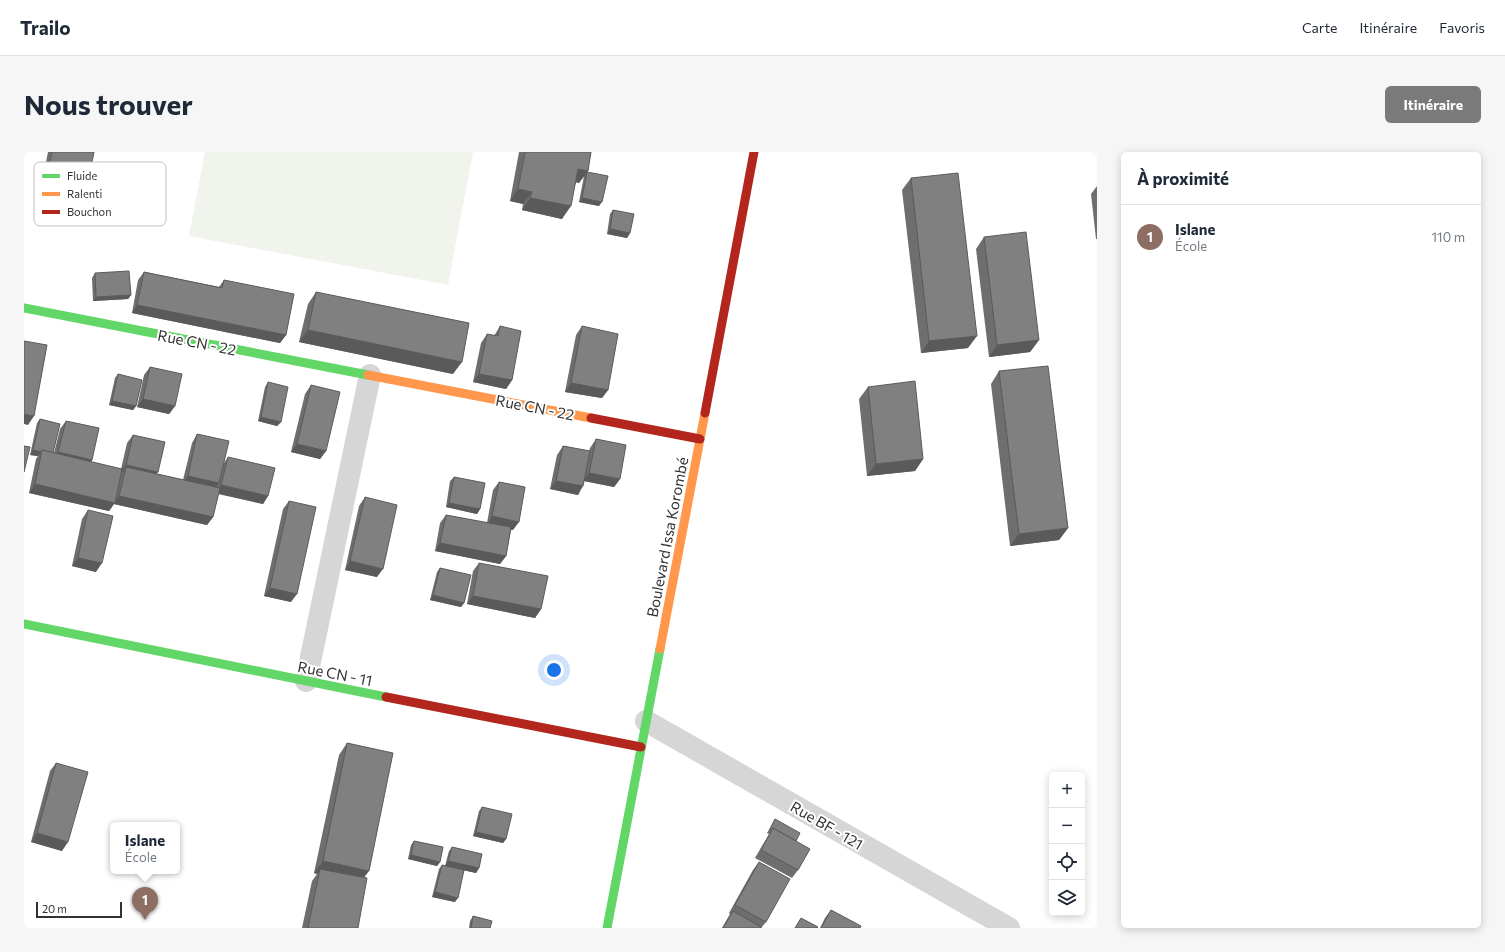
<!DOCTYPE html>
<html lang="fr">
<head>
<meta charset="utf-8">
<style>
	body { margin:0; font-family:Commissioner,sans-serif; background:#f6f6f7; color:#1f2937 }
	.controls { position:absolute; right:12px; bottom:12px; display:grid; overflow:hidden; border-radius:6px; box-shadow:0 2px 10px #0003 }
	.controls button { width:36px; height:36px; display:grid; place-items:center; padding:0; border:0; border-bottom:1px solid #e0e1e3; background:#fff; color:#1f2937; font:20px sans-serif }
	.scale { position:absolute; left:12px; bottom:10px; width:86px; box-sizing:border-box; padding-left:4px; border:2px solid #323232; border-top:0; font-size:11px; line-height:14px; white-space:nowrap; color:#323232; -webkit-text-stroke:3px #fff; paint-order:stroke }
	.you { position:absolute; left:530px; top:518px; width:14px; height:14px; margin:-10px; border:3px solid #fff; border-radius:50%; background:#1a73e8; box-shadow:0 0 0 6px #1a73e833 }
	.badge { display:grid; place-items:center; width:26px; height:26px; border-radius:50%; background:#7a7a7a; color:#fff; font-size:13px; font-weight:700 }
	.pin { position:absolute; translate:-50% -33px; filter:drop-shadow(0 1px 2px #0008) }
	.pin::after { content:''; position:absolute; top:21px; width:14px; height:12px; background:inherit; clip-path:polygon(0 0,100% 0,50% 100%) }
	.popup { position:absolute; left:86px; top:670px; width:70px; height:52px; box-sizing:border-box; display:grid; place-content:center; border-radius:6px; background:#fff; filter:drop-shadow(0 1px 3px #0005); font-size:13px; white-space:nowrap; color:#747a83 }
	.popup b { font-size:15px; color:#1f2937 }
	.popup::after { content:''; position:absolute; left:50%; top:100%; margin-left:-8px; border:8px solid transparent; border-top-color:#fff }
	.list { margin:0; padding:0; list-style:none }
	h2 { display:flex; justify-content:space-between; align-items:center; height:52px; margin:0; padding:0 16px; font-size:17px }
	h2 small { font-size:13px; font-weight:400; color:#747a83 }
	.list li { display:grid; grid-template-columns:26px 1fr auto; gap:12px; align-items:center; box-sizing:border-box; height:64px; padding:0 16px; border-top:1px solid #e0e1e3 }
	.list b { display:block; font-size:15px; white-space:nowrap }
	.list p { margin:0; font-size:13px; white-space:nowrap; color:#747a83 }
	.list em { font-size:13px; font-style:normal; color:#747a83 }
	.icon { flex:none; width:22px; height:22px; fill:none; stroke:currentColor; stroke-width:2; stroke-linecap:round; stroke-linejoin:round }
	.map { position:relative; flex:none; width:1073px; height:776px; overflow:hidden; border-radius:6px }
	header { display:flex; align-items:center; gap:24px; box-sizing:border-box; height:56px; padding:0 20px; background:#fff; border-bottom:1px solid #e0e1e3 }
	header strong { font-size:19px }
	nav { display:flex; gap:22px; margin-inline-start:auto; font-size:14px }
	.intro { display:flex; align-items:center; justify-content:space-between; box-sizing:border-box; height:96px; padding:0 24px }
	h1 { margin:0; font-size:28px }
	.button { padding:10px 18px; border-radius:6px; background:#7a7a7a; color:#fff; font-size:14px; font-weight:700 }
	main { display:flex; gap:24px; padding:0 24px }
	aside { flex:1; background:#fff; border-radius:6px; box-shadow:0 2px 10px #0003 }
	.map>svg:first-child { display:block }
	.green { fill:#f0f4ed }
	.lines { fill:none; stroke-linecap:round; stroke-linejoin:round }
	.street { stroke:#d6d6d6; stroke-width:22 }
	.fast { stroke:#63d668; stroke-width:9 }
	.slow { stroke:#ff974d; stroke-width:9 }
	.jam { stroke:#b3261e; stroke-width:9 }
	.wall { fill:#6e6e6e }
	.shaded-wall { fill:#5a5a5a }
	.building { fill:#808080; stroke:#5a5a5a }
	.labels { text-anchor:middle; dominant-baseline:central; stroke-width:4; stroke-linejoin:round; paint-order:stroke }
	.street-label { font-size:15px; fill:#323232; stroke:#fff }
	.key { fill:#fff; stroke:#c2c2c2; stroke-width:1 }
	.key-label { font-size:11px; fill:#323232 }
</style>
</head>
<body>
<header>
<strong>Trailo</strong>
<nav><a>Carte</a><a>Itinéraire</a><a>Favoris</a></nav>
</header>
<div class="intro"><h1>Nous trouver</h1><a class="button">Itinéraire</a></div>
<main>
<div class="map">
<svg width="1073" height="776" viewBox="0 0 1073 776">
	<rect width="100%" height="100%" fill="#fff"/>
	<path class="green" d="M181,0H449L424,133L165,84Z"/>
	<g class="lines">
		<g class="street">
			<path d="M282,529L346,223"/>
			<path d="M622,569L985,776"/>
		</g>
		<g class="fast">
			<path d="M0,156L344,223"/>
			<path d="M0,472L362,545"/>
			<path d="M583,776L636,497"/>
		</g>
		<g class="slow">
			<path d="M344,223L567,266"/>
			<path d="M636,497L681,261"/>
		</g>
		<g class="jam">
			<path d="M681,261L730,0"/>
			<path d="M567,266L676,287"/>
			<path d="M362,545L617,595"/>
		</g>
	</g>
	<g class="wall">
		<path d="M24,0H70L55,54L15,46Z"/>
		<path d="M495,0H567L563,20L575,54L555,50L560,24L555,31L552,30L538,67L498,58L499,52L486,49Z"/>
		<path d="M887,26L944,196L897,201L878,38Z"/>
		<path d="M1073,34V87H1072L1067,42Z"/>
		<path d="M589,58L606,81L603,86L583,82L586,62Z"/>
		<path d="M960,85L1015,188L1006,200L965,205L952,97Z"/>
		<path d="M120,120L195,135L200,128L262,183L256,191L108,161L114,128Z"/>
		<path d="M71,121L107,143L104,147L69,149L68,126Z"/>
		<path d="M292,140L429,222L275,190L284,152Z"/>
		<path d="M476,174L488,228L482,237L449,230L457,191L463,182L470,184Z"/>
		<path d="M558,174L584,238L578,246L541,240L552,183Z"/>
		<path d="M126,215L151,254L145,262L113,255L120,223Z"/>
		<path d="M975,219L1044,376L1035,388L986,394L967,232Z"/>
		<path d="M94,222L112,254L109,258L85,253L91,226Z"/>
		<path d="M244,230L257,270L253,274L234,269L241,235Z"/>
		<path d="M287,233L302,299L296,307L267,300L281,242Z"/>
		<path d="M844,235L899,307L891,319L843,324L835,247Z"/>
		<path d="M16,267L29,301H30L36,277L42,269L68,308L67,310L97,317L103,291L109,283L133,322L159,328L168,291L173,282L200,311L204,305L244,344L239,352L194,342L189,365L183,373L90,352L85,359L5,341L12,307L14,304L6,303L13,271Z"/>
		<path d="M572,287L596,327L590,335L560,329L554,343L526,337L533,303L539,294L565,299L566,296Z"/>
		<path d="M430,325L456,357L453,362L422,355L426,329Z"/>
		<path d="M475,330L489,378H487L482,404L476,412L411,399L416,371L422,363L463,371L469,338Z"/>
		<path d="M341,345L353,425L321,418L335,354Z"/>
		<path d="M265,349L267,450L240,444L259,357Z"/>
		<path d="M64,358L72,420L48,414L58,367Z"/>
		<path d="M455,411L517,457L511,466L443,452L449,419Z"/>
		<path d="M416,416L440,451L437,455L406,448L413,420Z"/>
		<path d="M323,591L334,776H278L288,729L293,722L290,721L315,603Z"/>
		<path d="M32,611L38,699L7,690L26,619Z"/>
		<path d="M458,655L482,687L479,691L449,684L455,659Z"/>
		<path d="M751,667L772,689L774,718L768,726L731,706L745,682L743,681Z"/>
		<path d="M390,689L416,710L413,714L384,707L387,693Z"/>
		<path d="M428,695L455,716L452,721L421,714L425,699Z"/>
		<path d="M735,710L742,770L737,776H698L706,762L705,761L729,718Z"/>
		<path d="M418,713L431,750L408,745L415,717Z"/>
		<path d="M807,758L836,776H796L801,766Z"/>
		<path d="M449,764L466,776H445L446,769Z"/>
	</g>
	<g class="shaded-wall">
		<path d="M554,17L564,19L555,31L546,29Z"/>
		<path d="M20,37L61,46L55,54L15,46Z"/>
		<path d="M494,37L508,40L499,52L486,49Z"/>
		<path d="M506,46L547,54L538,67L498,58Z"/>
		<path d="M558,46L578,50L575,54L555,50Z"/>
		<path d="M586,77L606,81L603,86L583,82Z"/>
		<path d="M107,143L104,147L69,149L72,145Z"/>
		<path d="M113,153L262,183L256,191L108,161Z"/>
		<path d="M284,178L438,210L429,222L275,190Z"/>
		<path d="M953,184L944,196L897,201L905,189Z"/>
		<path d="M1015,188L1006,200L965,205L973,193Z"/>
		<path d="M455,222L488,228L482,237L449,230Z"/>
		<path d="M547,231L584,238L578,246L541,240Z"/>
		<path d="M119,247L151,254L145,262L113,255Z"/>
		<path d="M88,249L112,254L109,258L85,253Z"/>
		<path d="M0,262L10,264L4,273L0,272Z"/>
		<path d="M237,265L257,270L253,274L234,269Z"/>
		<path d="M273,292L302,299L296,307L267,300Z"/>
		<path d="M9,298L17,300L14,304L6,303Z"/>
		<path d="M34,300L68,308L62,317L29,309Z"/>
		<path d="M899,307L891,319L843,324L852,312Z"/>
		<path d="M102,313L134,320L129,329L102,315L98,321H96Z"/>
		<path d="M565,321L596,327L590,335L560,329Z"/>
		<path d="M164,324L195,331L189,340L158,332Z"/>
		<path d="M532,329L559,334L554,343L526,337Z"/>
		<path d="M11,332L91,351L95,344L189,365L183,373L90,352L85,359L5,341Z"/>
		<path d="M197,333L244,344L239,352L192,341Z"/>
		<path d="M425,351L456,357L453,362L422,355Z"/>
		<path d="M468,364L495,370L489,378L463,373Z"/>
		<path d="M1044,376L1035,388L986,394L995,382Z"/>
		<path d="M416,391L482,404L476,412L411,399Z"/>
		<path d="M54,406L78,411L72,420L48,414Z"/>
		<path d="M326,409L359,417L353,425L321,418Z"/>
		<path d="M246,436L273,442L267,450L240,444Z"/>
		<path d="M409,443L440,451L437,455L406,448Z"/>
		<path d="M449,444L517,457L511,466L443,452Z"/>
		<path d="M452,680L482,687L479,691L449,684Z"/>
		<path d="M13,681L44,690L38,699L7,690Z"/>
		<path d="M387,703L416,710L413,714L384,707Z"/>
		<path d="M299,709L345,719L336,731L296,717L293,722L290,721Z"/>
		<path d="M424,709L455,716L452,721L421,714Z"/>
		<path d="M411,740L434,746L431,750L408,745Z"/>
	</g>
	<g class="building">
		<path d="M28,0H70L61,46L20,37Z"/>
		<path d="M501,0H567L564,19L554,17L547,54L506,46L508,40L494,37Z"/>
		<path d="M563,20L584,24L578,50L558,46Z"/>
		<path d="M934,21L953,184L905,189L887,26Z"/>
		<path d="M589,58L610,62L606,81L586,77Z"/>
		<path d="M1002,80L1015,188L973,193L960,85Z"/>
		<path d="M105,119L107,143L72,145L71,121Z"/>
		<path d="M120,120L198,136L200,128L270,142L262,183L113,153Z"/>
		<path d="M292,140L445,171L438,210L284,178Z"/>
		<path d="M476,174L497,179L488,228L455,222L463,182L474,184Z"/>
		<path d="M558,174L594,182L584,238L547,231Z"/>
		<path d="M0,189L23,193L10,264L0,262Z"/>
		<path d="M1024,214L1044,376L995,382L975,219Z"/>
		<path d="M126,215L158,222L151,254L119,247Z"/>
		<path d="M94,222L118,228L112,254L88,249Z"/>
		<path d="M891,229L899,307L852,312L844,235Z"/>
		<path d="M244,230L264,235L257,270L237,265Z"/>
		<path d="M287,233L316,240L302,299L273,292Z"/>
		<path d="M16,267L36,272L29,301L18,298L17,300L9,298Z"/>
		<path d="M42,269L75,276L68,308L34,300Z"/>
		<path d="M173,282L205,289L195,331L164,324Z"/>
		<path d="M109,283L141,290L134,320L102,313Z"/>
		<path d="M572,287L602,293L596,327L565,321Z"/>
		<path d="M0,294L6,295L0,320Z"/>
		<path d="M539,294L566,299L559,334L532,329Z"/>
		<path d="M18,298L98,317L91,351L11,332Z"/>
		<path d="M204,305L251,316L244,344L197,333Z"/>
		<path d="M102,315L196,336L189,365L95,344Z"/>
		<path d="M430,325L461,331L456,357L425,351Z"/>
		<path d="M475,330L501,335L495,370L468,364Z"/>
		<path d="M341,345L373,353L359,417L326,409Z"/>
		<path d="M265,349L292,355L273,442L246,436Z"/>
		<path d="M64,358L89,364L78,411L54,406Z"/>
		<path d="M422,363L487,375L482,404L416,391Z"/>
		<path d="M455,411L524,424L517,457L449,444Z"/>
		<path d="M416,416L447,423L440,451L409,443Z"/>
		<path d="M323,591L369,601L345,719L299,709Z"/>
		<path d="M32,611L64,620L44,690L13,681Z"/>
		<path d="M458,655L488,662L482,687L452,680Z"/>
		<path d="M751,667L776,681L772,689L749,676L748,678L746,677Z"/>
		<path d="M749,676L786,697L774,718L737,698Z"/>
		<path d="M390,689L419,695L416,710L387,703Z"/>
		<path d="M428,695L458,702L455,716L424,709Z"/>
		<path d="M735,710L766,727L742,770L711,753Z"/>
		<path d="M418,713L440,718L434,746L411,740Z"/>
		<path d="M296,717L343,726L334,776H284Z"/>
		<path d="M807,758L837,774L836,776H797Z"/>
		<path d="M709,759L737,775V776H699Z"/>
		<path d="M449,764L468,769L466,776H447Z"/>
		<path d="M777,766L794,775L793,776H771Z"/>
	</g>
	<g class="labels">
		<g class="street-label">
			<text transform="translate(173 190) rotate(11)">Rue CN - 22</text>
			<text transform="translate(511 255) rotate(11)">Rue CN - 22</text>
			<text transform="translate(643 385) rotate(-79)">Boulevard Issa Korombé</text>
			<text transform="translate(311 521) rotate(11)">Rue CN - 11</text>
			<text transform="translate(803 673) rotate(30)">Rue BF - 121</text>
		</g>
	</g>
	<rect x="10" y="10" width="132" height="64" rx="6" class="key"/>
	<rect x="18" y="22" width="18" height="4" fill="#63d668"/>
	<rect x="18" y="40" width="18" height="4" fill="#ff974d"/>
	<rect x="18" y="58" width="18" height="4" fill="#b3261e"/>
	<g class="key-label">
		<text x="43" y="28">Fluide</text>
		<text x="43" y="46">Ralenti</text>
		<text x="43" y="64">Bouchon</text>
	</g>
</svg>
<div class="controls">
<button>+</button>
<button>−</button>
<button><svg class="icon" aria-label="locate" viewBox="0 0 24 24"><circle cx="12" cy="12" r="6"/><path d="M12 2v4M12 18v4M2 12h4M18 12h4"/></svg></button>
<button><svg class="icon" aria-label="layers" viewBox="0 0 24 24"><path d="M12 4l9 5-9 5-9-5zM3 14l9 5 9-5"/></svg></button>
</div>
<div class="scale">20 m</div>
<div class="you"></div>
<div class="pin badge" style="left:121px;top:768px;background:#8d6e63">1</div>
<div class="popup"><b>Islane</b>École</div>
</div>
<aside>
<h2>À proximité<small></small></h2>
<ul class="list">
<li><span class="badge" style="background:#8d6e63">1</span><div><b>Islane</b><p>École</p></div><em>110 m</em></li>
</ul>
</aside>
</main>
</body>
</html>
